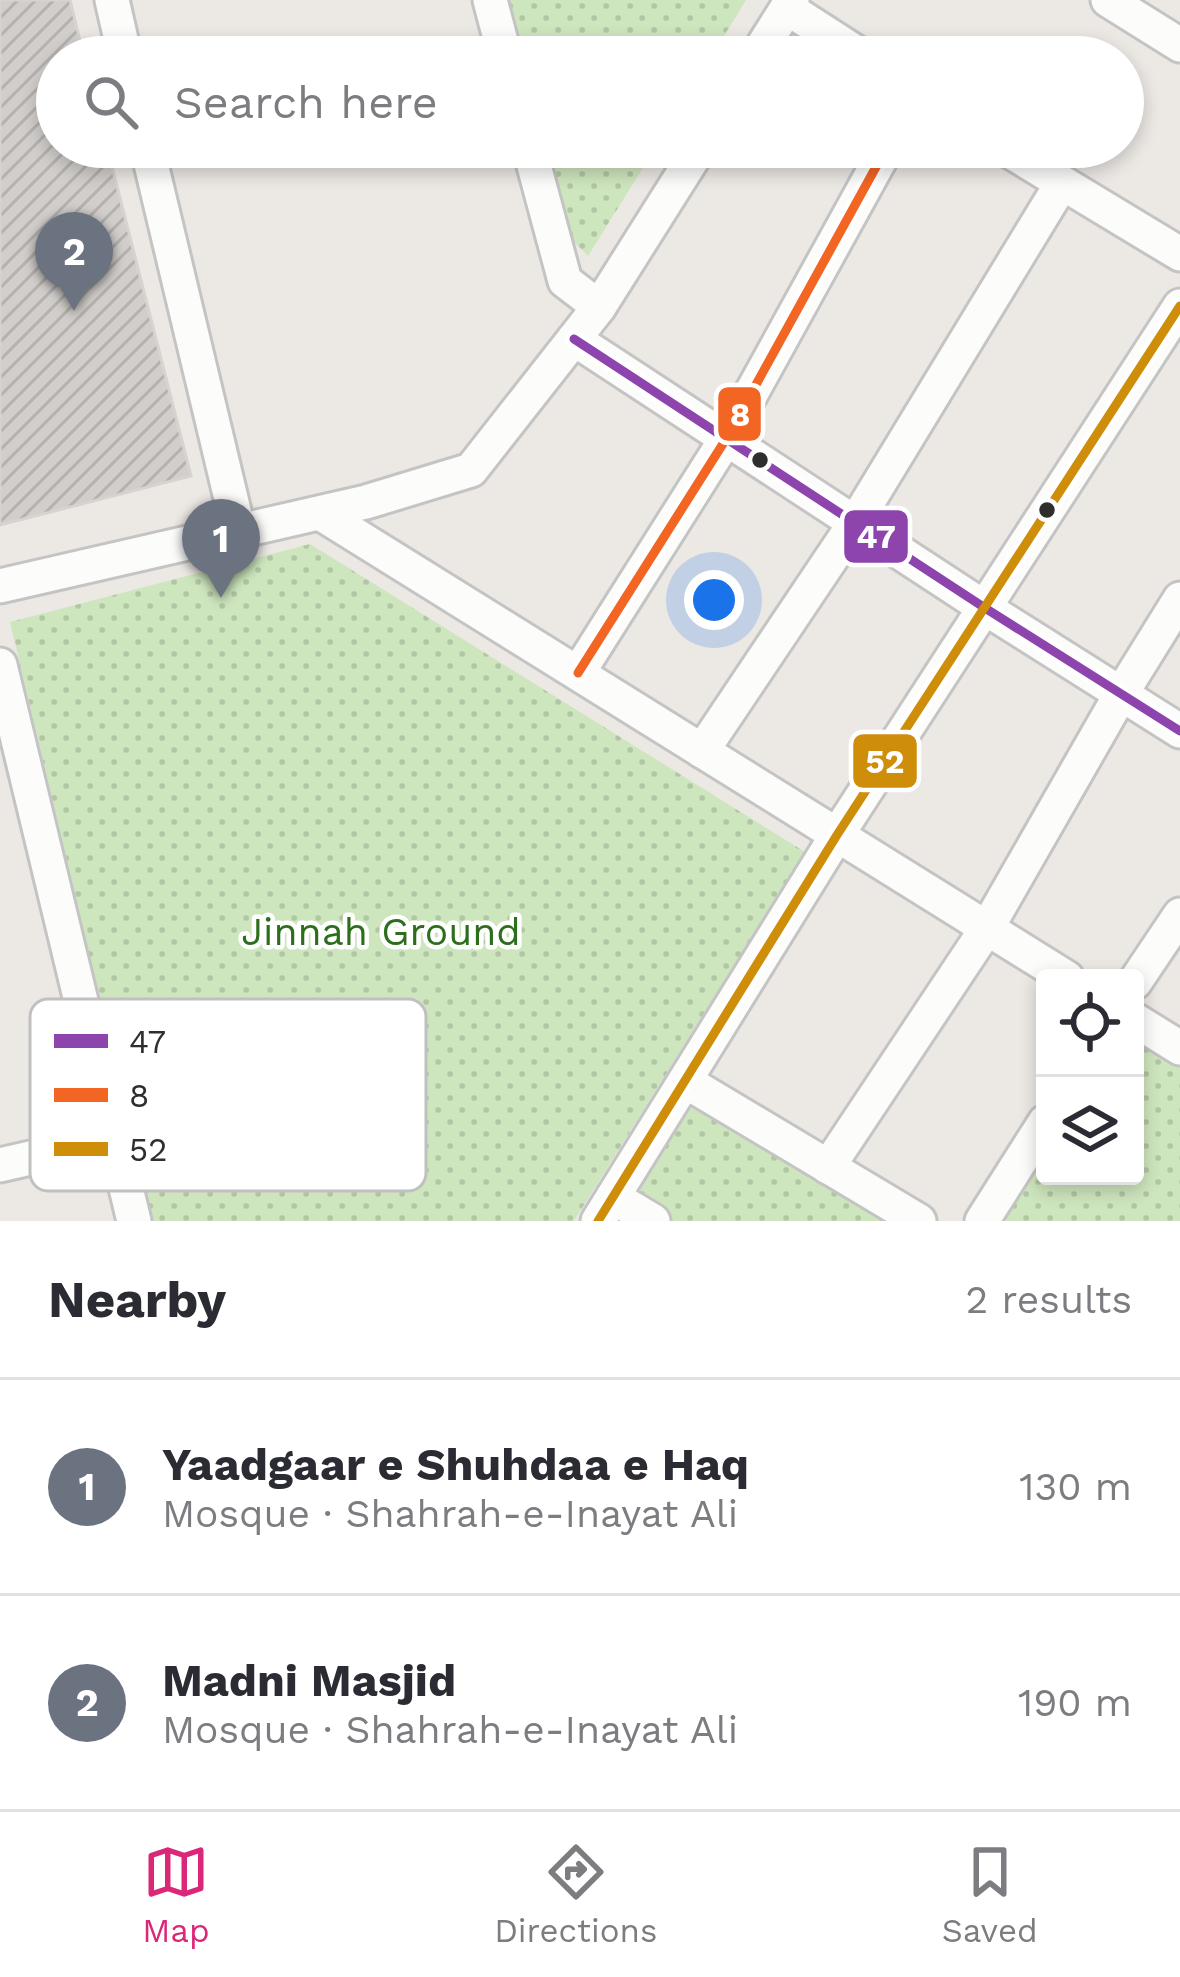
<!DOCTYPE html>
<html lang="en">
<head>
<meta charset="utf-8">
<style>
	body { margin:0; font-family:"Work Sans",sans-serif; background:#f2f2f3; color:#2b2b33 }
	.controls { position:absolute; right:36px; bottom:36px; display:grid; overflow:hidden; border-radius:12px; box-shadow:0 6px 18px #0003 }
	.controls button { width:108px; height:108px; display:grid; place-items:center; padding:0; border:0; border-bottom:3px solid #e1e1e2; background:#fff; color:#2b2b33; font:60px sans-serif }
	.you { position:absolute; left:714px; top:600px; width:42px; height:42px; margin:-30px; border:9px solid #fff; border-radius:50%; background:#1a73e8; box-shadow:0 0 0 18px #1a73e833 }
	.badge { display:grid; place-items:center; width:78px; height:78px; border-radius:50%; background:#db2777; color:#fff; font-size:39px; font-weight:700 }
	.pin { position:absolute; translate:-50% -99px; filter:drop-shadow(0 3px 6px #0008) }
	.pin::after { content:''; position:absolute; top:63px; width:42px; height:36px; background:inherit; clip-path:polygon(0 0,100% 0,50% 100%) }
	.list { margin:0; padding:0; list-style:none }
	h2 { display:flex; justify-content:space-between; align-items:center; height:156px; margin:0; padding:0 48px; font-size:51px }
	h2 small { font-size:39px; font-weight:400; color:#7c7c81 }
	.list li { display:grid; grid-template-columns:78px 1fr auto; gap:36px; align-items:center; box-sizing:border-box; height:216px; padding:0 48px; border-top:3px solid #e1e1e2 }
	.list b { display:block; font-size:45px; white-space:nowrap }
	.list p { margin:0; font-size:39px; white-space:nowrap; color:#7c7c81 }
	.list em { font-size:39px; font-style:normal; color:#7c7c81 }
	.icon { flex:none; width:66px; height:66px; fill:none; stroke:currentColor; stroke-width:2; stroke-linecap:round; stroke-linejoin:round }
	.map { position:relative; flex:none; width:1180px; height:1221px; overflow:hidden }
	.search { position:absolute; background:#fff; box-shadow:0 6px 18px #0003; left:36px; right:36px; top:36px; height:132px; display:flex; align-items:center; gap:30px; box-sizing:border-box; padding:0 42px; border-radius:66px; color:#7c7c81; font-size:45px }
	.sheet { height:588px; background:#fff }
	nav { display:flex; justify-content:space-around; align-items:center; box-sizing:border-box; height:168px; border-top:3px solid #e1e1e2; background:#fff; font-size:33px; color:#7c7c81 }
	nav a { display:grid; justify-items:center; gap:6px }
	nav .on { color:#db2777 }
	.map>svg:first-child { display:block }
	.park { fill:url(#park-dots) }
	.building { fill:url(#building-hatch); stroke:#d7d4d0; stroke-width:3 }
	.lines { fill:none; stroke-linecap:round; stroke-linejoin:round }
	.minor-casing { stroke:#c5c4c5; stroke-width:39 }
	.minor { stroke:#fcfcfb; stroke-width:33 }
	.bus-1-casing { stroke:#fff; stroke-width:18 }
	.bus-2-casing { stroke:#fff; stroke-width:18 }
	.bus-3-casing { stroke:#fff; stroke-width:18 }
	.bus-1 { stroke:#8e44ad; stroke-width:9 }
	.bus-2 { stroke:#f26522; stroke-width:9 }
	.bus-3 { stroke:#cf8e09; stroke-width:9 }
	.bus-dot { fill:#2e2e2e; stroke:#fff; stroke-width:4.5 }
	.labels { text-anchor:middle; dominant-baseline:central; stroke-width:9; stroke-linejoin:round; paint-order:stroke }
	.park-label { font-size:39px; fill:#2c6e1b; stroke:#fff }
	.key { fill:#fff; stroke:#c0c0c0; stroke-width:3 }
	.key-label { font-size:33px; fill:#2e2e2e }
	.line-badge { stroke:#fff; stroke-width:4.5 }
	.badge-label { font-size:33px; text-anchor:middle; font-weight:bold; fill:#fff }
</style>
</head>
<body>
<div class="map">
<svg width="1180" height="1221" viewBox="0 0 1180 1221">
	<defs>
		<pattern id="park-dots" width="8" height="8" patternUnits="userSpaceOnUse" patternTransform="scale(3)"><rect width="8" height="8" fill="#cee6be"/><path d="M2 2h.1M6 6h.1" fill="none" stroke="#b1c6a4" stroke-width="1.8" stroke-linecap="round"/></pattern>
		<pattern id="building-hatch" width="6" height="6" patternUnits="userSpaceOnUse" patternTransform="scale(3)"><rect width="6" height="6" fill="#d1cecb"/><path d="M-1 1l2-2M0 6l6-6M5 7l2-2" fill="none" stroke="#b4b1af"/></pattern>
	</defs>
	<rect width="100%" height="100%" fill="#ece8e4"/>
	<g class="park">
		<path d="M506,0H746L711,57H521Z"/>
		<path d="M545,147H656L588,256L569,237Z"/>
		<path d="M310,544L805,852L574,1221H153L10,622Z"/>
		<path d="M1135,1020L1180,1048V1221H982L1045,1122V1176H1135Z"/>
		<path d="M685,1081L919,1221H655L613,1197Z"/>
	</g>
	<path class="building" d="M0,0H70L84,57H57V147H107L191,476L0,525Z"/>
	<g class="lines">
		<defs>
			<g id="minor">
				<path d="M112,0L125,57"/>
				<path d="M490,0L505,57"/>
				<path d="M1108,0L1180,45"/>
				<path d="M787,8L863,57"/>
				<path d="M756,57L792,0"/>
				<path d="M147,147L239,532"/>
				<path d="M529,147L565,281L599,307"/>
				<path d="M1003,147L1180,254"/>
				<path d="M574,339L985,608L1180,731"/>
				<path d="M320,513L1067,978"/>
				<path d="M0,586L366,502L471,470L599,307L700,147"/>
				<path d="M0,665L134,1221"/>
				<path d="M578,673L726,439L887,147"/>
				<path d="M702,751L855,523L1062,183"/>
				<path d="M1135,982L1180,915"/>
				<path d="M1135,1020L1180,1048"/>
				<path d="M685,1081L919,1221"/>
				<path d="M0,1165L114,1139"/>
				<path d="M828,1167L987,928L1121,694L1180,599"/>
				<path d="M613,1197L653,1221"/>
				<path d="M598,1221L837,835L1180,306"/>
				<path d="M982,1221L1045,1122"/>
			</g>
		</defs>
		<use href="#minor" class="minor-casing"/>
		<use href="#minor" class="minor"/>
		<defs>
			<path id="bus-1" d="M574,339L985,608L1180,731"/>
			<path id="bus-2" d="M578,673L726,439L887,147"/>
			<path id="bus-3" d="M598,1221L837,835L1180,306"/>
		</defs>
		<use href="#bus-1" class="bus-1-casing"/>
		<use href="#bus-2" class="bus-2-casing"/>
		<use href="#bus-3" class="bus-3-casing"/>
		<use href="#bus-1" class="bus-1"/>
		<use href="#bus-2" class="bus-2"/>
		<use href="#bus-3" class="bus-3"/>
	</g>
	<g class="bus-dot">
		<circle cx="760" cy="460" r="10"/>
		<circle cx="1047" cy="510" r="10"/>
	</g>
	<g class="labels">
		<g class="park-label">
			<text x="381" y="931">Jinnah Ground</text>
		</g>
	</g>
	<rect x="30" y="999" width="396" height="192" rx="18" class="key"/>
	<rect x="54" y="1034" width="54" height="14" fill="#8e44ad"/>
	<rect x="54" y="1088" width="54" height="14" fill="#f26522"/>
	<rect x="54" y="1142" width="54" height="14" fill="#cf8e09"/>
	<g class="key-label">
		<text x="129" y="1053">47</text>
		<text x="129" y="1107">8</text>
		<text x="129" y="1161">52</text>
	</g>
	<g class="line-badge">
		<rect x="716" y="385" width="47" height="58" rx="12" fill="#f26522"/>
		<rect x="842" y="508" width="68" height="57" rx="12" fill="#8e44ad"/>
		<rect x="851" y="732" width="68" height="58" rx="12" fill="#cf8e09"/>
	</g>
	<g class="badge-label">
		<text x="740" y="426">8</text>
		<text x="876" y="548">47</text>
		<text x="885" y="773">52</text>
	</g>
</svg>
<div class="controls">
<button><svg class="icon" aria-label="locate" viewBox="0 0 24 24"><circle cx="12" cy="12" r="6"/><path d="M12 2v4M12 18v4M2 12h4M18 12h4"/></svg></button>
<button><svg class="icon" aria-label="layers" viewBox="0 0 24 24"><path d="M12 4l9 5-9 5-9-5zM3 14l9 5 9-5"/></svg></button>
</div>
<div class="you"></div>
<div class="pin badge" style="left:221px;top:598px;background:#6b7280">1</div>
<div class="pin badge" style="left:74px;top:311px;background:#6b7280">2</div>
<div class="search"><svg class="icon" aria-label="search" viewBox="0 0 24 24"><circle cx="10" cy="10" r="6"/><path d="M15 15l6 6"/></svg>Search here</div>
</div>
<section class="sheet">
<h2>Nearby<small>2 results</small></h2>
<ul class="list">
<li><span class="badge" style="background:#6b7280">1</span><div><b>Yaadgaar e Shuhdaa e Haq</b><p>Mosque · Shahrah-e-Inayat Ali</p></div><em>130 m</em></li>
<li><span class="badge" style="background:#6b7280">2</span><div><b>Madni Masjid</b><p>Mosque · Shahrah-e-Inayat Ali</p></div><em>190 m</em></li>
</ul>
</section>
<nav>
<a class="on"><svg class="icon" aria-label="map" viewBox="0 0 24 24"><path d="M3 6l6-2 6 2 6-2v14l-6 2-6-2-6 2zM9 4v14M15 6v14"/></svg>Map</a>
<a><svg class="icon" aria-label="directions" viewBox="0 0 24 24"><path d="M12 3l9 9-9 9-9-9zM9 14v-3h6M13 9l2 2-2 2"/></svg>Directions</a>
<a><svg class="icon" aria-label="saved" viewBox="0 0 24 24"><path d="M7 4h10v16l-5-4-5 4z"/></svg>Saved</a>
</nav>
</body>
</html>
